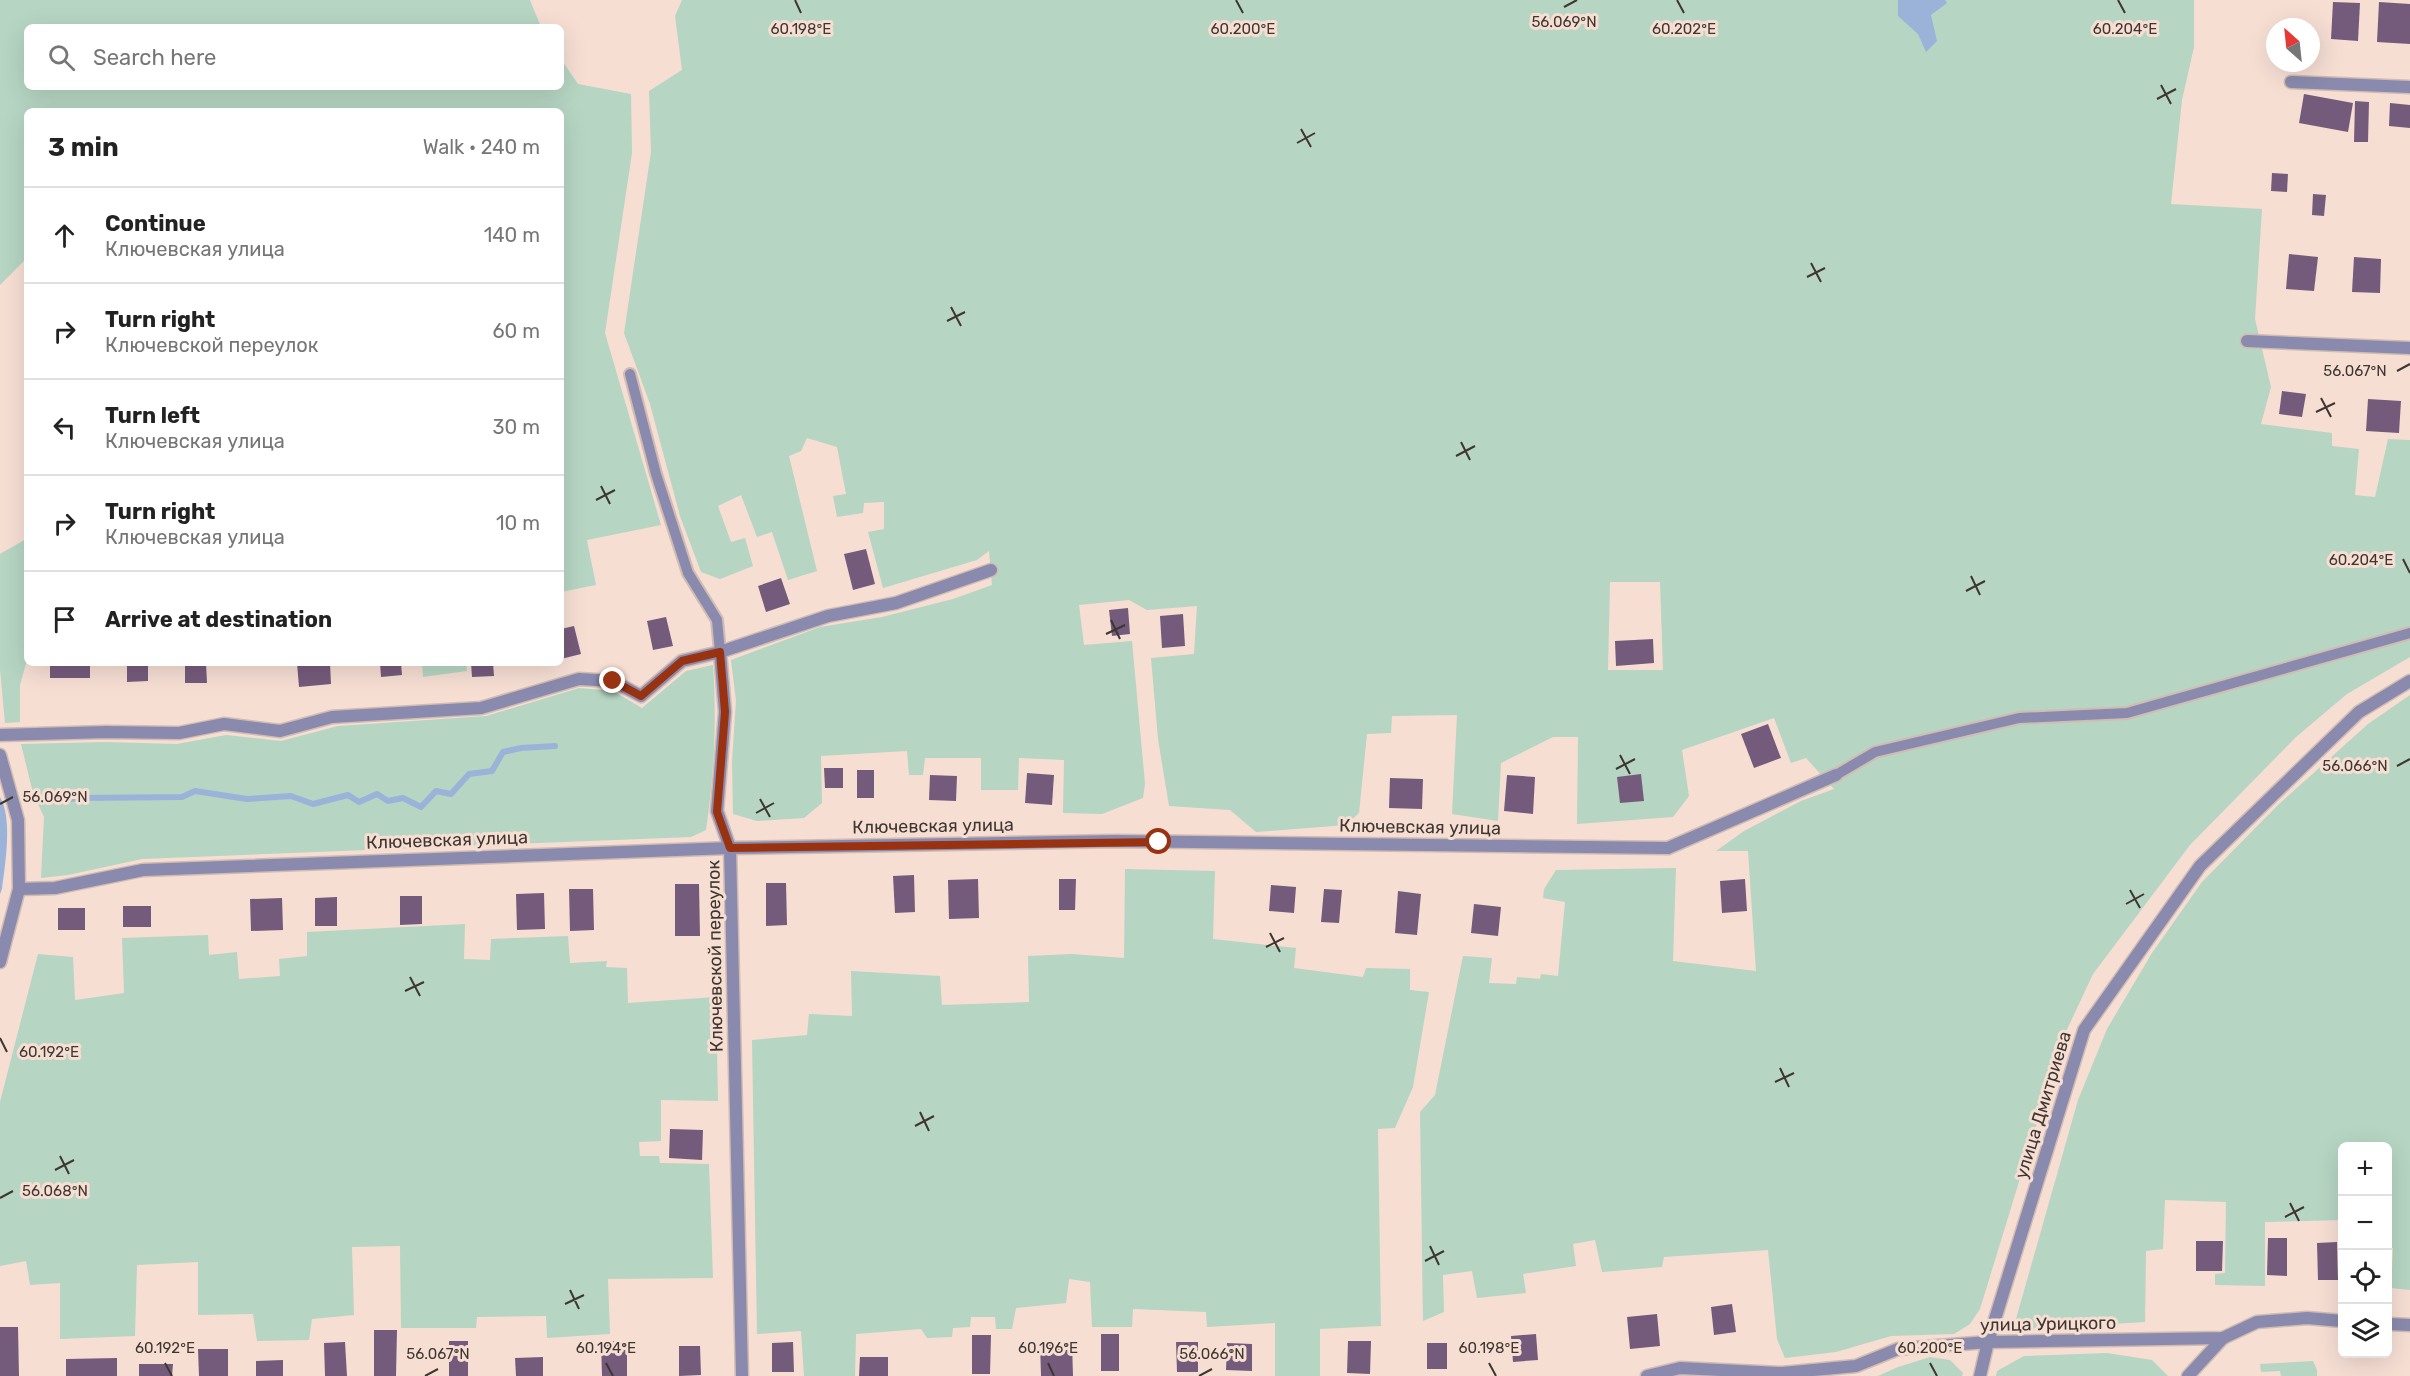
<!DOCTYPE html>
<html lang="en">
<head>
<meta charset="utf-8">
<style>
	body { margin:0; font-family:Rubik,sans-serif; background:#f2f2f2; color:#222 }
	.controls { position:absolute; right:18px; bottom:18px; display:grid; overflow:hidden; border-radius:9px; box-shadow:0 6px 24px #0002 }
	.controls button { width:54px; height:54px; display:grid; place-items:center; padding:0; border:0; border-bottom:2px solid #e0e0e0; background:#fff; color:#222; font:30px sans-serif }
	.compass { position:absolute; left:2266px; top:18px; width:54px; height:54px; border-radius:50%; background:#fff; box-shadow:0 6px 24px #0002; rotate:333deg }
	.stop { position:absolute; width:18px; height:18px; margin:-14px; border:4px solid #993211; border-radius:50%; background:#fff }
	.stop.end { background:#993211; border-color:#fff; box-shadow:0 2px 6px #0008 }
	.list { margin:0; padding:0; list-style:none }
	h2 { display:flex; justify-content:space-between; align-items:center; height:78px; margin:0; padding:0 24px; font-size:26px }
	h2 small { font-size:20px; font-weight:400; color:#767676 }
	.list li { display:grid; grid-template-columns:39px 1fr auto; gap:18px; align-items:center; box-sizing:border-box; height:96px; padding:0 24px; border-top:2px solid #e0e0e0 }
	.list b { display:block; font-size:22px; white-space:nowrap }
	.list p { margin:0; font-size:20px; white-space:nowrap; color:#767676 }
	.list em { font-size:20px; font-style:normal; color:#767676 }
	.icon { flex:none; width:33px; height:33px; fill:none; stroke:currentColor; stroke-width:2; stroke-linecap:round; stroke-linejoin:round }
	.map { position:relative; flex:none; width:2410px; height:1376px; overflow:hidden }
	.search { position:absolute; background:#fff; box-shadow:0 6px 24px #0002; left:24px; top:24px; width:540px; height:66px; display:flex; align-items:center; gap:15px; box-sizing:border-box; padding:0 21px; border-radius:9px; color:#767676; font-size:22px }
	.panel { position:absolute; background:#fff; box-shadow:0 6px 24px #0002; left:24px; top:108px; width:540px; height:558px; border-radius:9px }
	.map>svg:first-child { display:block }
	.green { fill:#b6d5c3; fill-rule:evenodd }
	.water { fill:#9bb3d8 }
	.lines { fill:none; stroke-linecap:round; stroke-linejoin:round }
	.stream { stroke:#9bb3d8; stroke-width:6 }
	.building { fill:#755b7b }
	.service-casing { stroke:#d1bcb3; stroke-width:14 }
	.minor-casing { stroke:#d1bcb3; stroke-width:15 }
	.tertiary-casing { stroke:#d1bcb3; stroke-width:15 }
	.service { stroke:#8a8aae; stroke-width:10 }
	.minor { stroke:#8a8aae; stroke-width:12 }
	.tertiary { stroke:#8a8aae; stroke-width:12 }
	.route { stroke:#993211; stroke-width:8 }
	.ticks { fill:none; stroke:#3f3631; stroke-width:2 }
	.labels { text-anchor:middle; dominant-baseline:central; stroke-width:6; stroke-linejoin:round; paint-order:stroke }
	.street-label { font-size:18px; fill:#3f3631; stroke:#f6ded3 }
	.ticks-label { font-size:15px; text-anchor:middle; fill:#3f3631; stroke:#f6ded3; stroke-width:6; stroke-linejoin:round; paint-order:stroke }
</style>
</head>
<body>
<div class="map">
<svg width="2410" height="1376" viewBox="0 0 2410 1376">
	<rect width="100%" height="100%" fill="#f6ded3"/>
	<g class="green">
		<path d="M0,0H530L541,27H27V87H561V59L578,84L631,94L632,153L605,333L661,525L587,540L596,585L561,592V111H27V258L0,285Z"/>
		<path d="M682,0H2194V47L2182,100L2171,204L2262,209L2255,319L2271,387L2261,424L2332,433V446L2359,449L2355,495L2375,497L2388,439L2410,440V657L2347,694L2296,737L2190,845L2093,974L2063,1038L1980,1309L1970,1324L1954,1334L1891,1336L1836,1352L1785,1358L1777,1339L1768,1250L1664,1257L1662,1267L1602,1272L1595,1240L1573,1244L1576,1266L1523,1274L1526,1293L1477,1298L1472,1271L1443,1275L1444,1312L1423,1321L1420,1112L1435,1095L1463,956L1492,958L1489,983L1516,984L1517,977L1540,979L1541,974L1558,976L1565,902L1543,898L1544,889L1556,870L1676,868L1673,961L1756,971L1748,851H1716L1744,831L1801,801L1834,789L1806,758L1791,763L1774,718L1682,750L1689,796L1673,817L1577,824L1578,737H1553L1501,763L1498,821L1452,814L1457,715L1392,716L1391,733L1367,734L1359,813L1346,825L1256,832L1230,810L1169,806L1158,739L1151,658L1194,654L1197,606L1147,610L1129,600L1079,605L1084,645L1132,641L1145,784L1143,798L1102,814L1063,813L1064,760L1019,758L1018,790H981V758H925L923,775H909L907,751L821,756L822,803L804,818L757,821L733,814L732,762L736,701L731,660L820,627L882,617L953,599L992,585L989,551L977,560L883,588L868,532L884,529V502L864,503L863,513L837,517L833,496L846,494L837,447L807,438L801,451L789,456L817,571L788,580L772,532L757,537L741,495L718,506L731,542L745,538L753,566L720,579L701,572L680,516L650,404L624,333L651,152L649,91L682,70L675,16ZM1610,582H1660L1663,670H1608Z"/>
		<path d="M27,535V660L20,685V722L5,723L0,669V554L26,539Z"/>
		<path d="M422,663H466L467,671L423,677Z"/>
		<path d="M713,665C717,721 714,775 706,830L691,837L142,859L68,875L41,878L44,817L33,793L21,744L105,742L177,744L226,735L281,741L338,726L486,716L579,688L613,691L642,708L686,671Z"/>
		<path d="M2410,695V1290L2391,1288L2393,1248H2388V1146H2342V1220L2265,1222V1286L2215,1285V1274L2225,1273L2226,1202L2165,1200L2163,1249L2146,1251L2145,1322L2027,1329L2016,1319L2078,1100L2107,1029L2152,953L2202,882L2279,804L2368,724Z"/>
		<path d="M1125,869L1215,871L1213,939L1296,948L1294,968L1363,977L1366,968L1410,969V990L1429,992L1413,1087L1395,1128L1378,1129L1381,1326L1320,1329V1376H1275V1323L1207,1327L1206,1312L1133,1309L1132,1327H1092L1090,1282L1069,1279L1066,1303L1016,1308L1012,1329H996L995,1317H971L970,1327L953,1328L952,1337L927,1338L921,1329L856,1334L855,1376H804L801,1331L757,1334L752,1040L807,1035L809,1014L852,1016L851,971L940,976L942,1005L1029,1002L1028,956L1072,954L1124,958Z"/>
		<path d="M465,924L464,959L490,960L491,939L568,936L570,963L607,961L606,967L627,968L628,1003L716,997L718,1101L661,1100V1141L639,1142L640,1156H659L660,1163L709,1164L713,1278L608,1279L610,1334L547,1338L546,1316L477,1317L476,1328H401L400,1246L352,1247L354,1315L312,1319L309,1340L257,1341L253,1314L198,1315V1262L137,1265L135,1336L60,1339V1283L30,1285L26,1261L0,1266V1102L38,954L73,957L75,1000L124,993L122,938L208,935L209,955L237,952L239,979L280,976L279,959L307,956V932Z"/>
		<path d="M2107,1353L2152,1360L2168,1376H1996L1997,1371L2024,1356Z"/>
		<path d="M1930,1357L1950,1360L1963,1373L1962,1376H1878L1898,1367Z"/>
		<path d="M2313,1361L2317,1370V1376H2281L2280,1371L2261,1372L2260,1364Z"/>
	</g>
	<g class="water">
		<path d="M1898,0H1945L1947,3L1931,15L1937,41L1926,52L1918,34L1898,16Z"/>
		<path d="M0,797C13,819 5,865 2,889L0,894Z"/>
	</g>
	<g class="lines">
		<path class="stream" d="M42,802L79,798L182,797L195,791L247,799L291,796L313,804L348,795L359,802L377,794L388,801L403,798L421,807L436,791L451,794L469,774L492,771L503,752L521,748L555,746"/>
	</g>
	<g class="building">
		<path d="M2333,2L2360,3L2358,41L2331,39Z"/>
		<path d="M2379,2L2410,4V44L2377,42Z"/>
		<path d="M2304,94L2353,103L2348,132L2299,123Z"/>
		<path d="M2355,101L2369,102L2368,142H2354Z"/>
		<path d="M2390,103L2410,105V128L2389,126Z"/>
		<path d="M2272,173L2288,174L2287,192L2271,191Z"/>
		<path d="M2313,194L2326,195L2324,216L2312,215Z"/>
		<path d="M2289,254L2318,257L2314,291L2286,289Z"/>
		<path d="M2354,257L2381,259L2380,293L2352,292Z"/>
		<path d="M2282,391L2306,394L2302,417L2279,414Z"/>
		<path d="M2368,399L2401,401L2399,433L2366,431Z"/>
		<path d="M866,549L875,584L853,590L844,554Z"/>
		<path d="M781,578L790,604L766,612L758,586Z"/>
		<path d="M1128,608L1130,634L1112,636L1109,610Z"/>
		<path d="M1183,614L1185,646L1162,648L1160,616Z"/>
		<path d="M666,617L673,646L653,650L647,621Z"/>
		<path d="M574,626L581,654L561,659V629Z"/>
		<path d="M1653,639L1654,663L1616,666L1615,641Z"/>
		<rect x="50" y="663" width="40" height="15"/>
		<path d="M127,663H148V681L127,682Z"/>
		<path d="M185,663H206L207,683H185Z"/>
		<path d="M297,663H330L331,684L299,687Z"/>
		<path d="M380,663H401L402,675L381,677Z"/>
		<path d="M471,663H493L494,676L472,677Z"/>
		<path d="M1768,724L1781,758L1754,768L1741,734Z"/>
		<path d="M824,768H843V788H825Z"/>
		<rect x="857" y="770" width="17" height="28"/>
		<path d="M1027,773L1054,775L1052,805L1025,803Z"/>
		<path d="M1641,774L1644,801L1620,803L1617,777Z"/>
		<path d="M930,775L957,776L956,801L929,800Z"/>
		<path d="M1507,775L1535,777L1533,814L1504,811Z"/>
		<path d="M1390,778L1423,779L1422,809L1389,808Z"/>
		<path d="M914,875L915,912L895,913L893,876Z"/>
		<path d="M978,879L979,918L949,919L948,880Z"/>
		<path d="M1059,879H1076L1075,910H1059Z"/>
		<path d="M1745,879L1747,911L1722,913L1720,881Z"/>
		<path d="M766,883H786L787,925L766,926Z"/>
		<path d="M675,884H699L700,936H675Z"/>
		<path d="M1271,885L1296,887L1294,913L1269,911Z"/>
		<path d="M569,889H593L594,930L570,931Z"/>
		<path d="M1324,889L1342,890L1339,923L1321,922Z"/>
		<path d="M1398,891L1421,894L1417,935L1395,933Z"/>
		<path d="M544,893L545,929L517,930L516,894Z"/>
		<path d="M400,896H422V924L400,925Z"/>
		<path d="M337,897V926H315V898Z"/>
		<path d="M282,898L283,930L251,931L250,899Z"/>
		<path d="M1474,904L1501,907L1498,936L1471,933Z"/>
		<rect x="123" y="906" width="28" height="21"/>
		<rect x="58" y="908" width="27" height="22"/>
		<path d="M670,1129L703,1130L702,1160L669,1158Z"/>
		<path d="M2268,1238H2287V1276L2267,1275Z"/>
		<path d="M2196,1241H2223L2222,1271H2196Z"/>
		<path d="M2337,1242L2338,1280H2318L2317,1243Z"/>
		<path d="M1732,1304L1736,1332L1714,1335L1711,1307Z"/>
		<path d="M1657,1314L1660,1346L1630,1349L1627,1317Z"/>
		<path d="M0,1327H18L19,1376H0Z"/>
		<path d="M374,1330H397L396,1376H374Z"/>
		<rect x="1101" y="1334" width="18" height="37"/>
		<path d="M1536,1334L1538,1360L1513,1362L1511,1336Z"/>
		<path d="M972,1335H991L990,1374H972Z"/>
		<rect x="449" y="1341" width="19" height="35"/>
		<path d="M601,1341H627V1376H602Z"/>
		<path d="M1348,1341H1371L1370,1374L1347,1373Z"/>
		<path d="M345,1342L347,1376H325L324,1343Z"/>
		<path d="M793,1342L794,1372H772V1343Z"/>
		<path d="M1072,1342L1073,1376H1041L1040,1343Z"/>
		<path d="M1176,1342H1198V1372H1177Z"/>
		<path d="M1227,1343L1252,1344V1371L1226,1370Z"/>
		<rect x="1427" y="1343" width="20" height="26"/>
		<path d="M679,1346H700L701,1375L679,1376Z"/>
		<path d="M198,1349H228V1376H199Z"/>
		<path d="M543,1357V1376H516L515,1358Z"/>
		<path d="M860,1357H888V1376H859Z"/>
		<path d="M117,1358V1376H66V1359Z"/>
		<path d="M283,1360V1376H256V1361Z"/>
		<path d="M139,1364H173L172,1376H139Z"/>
	</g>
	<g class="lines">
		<defs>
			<g id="service">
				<path d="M630,374L656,474L688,573L717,620L720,652"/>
				<path d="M1836,775L1875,752L2019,718L2127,713L2410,633"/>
			</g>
			<g id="minor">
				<path d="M2291,82L2410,87"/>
				<path d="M2247,341L2410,348"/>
				<path d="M720,652L725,712L717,811L730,848L742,1376"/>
				<path d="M0,735L106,732L179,733L224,724L280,731L332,717L481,708L579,679L613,681L641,696L682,661L720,652L828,616L896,603L991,570"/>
				<path d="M0,755L18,820L19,889L0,962"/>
				<path d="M19,889L55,888L143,870L730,848L1115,841L1668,848L1836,775"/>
				<path d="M2388,1324L2410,1325"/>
				<path d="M1647,1376L1680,1368L1782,1373L1856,1366L1898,1349L1988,1342L2223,1338L2257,1322L2307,1318L2342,1321"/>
				<path d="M2188,1376L2223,1338"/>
			</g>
			<path id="tertiary" d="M1980,1376L1988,1342L2084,1030L2200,866L2359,712L2410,681"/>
		</defs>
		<use href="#service" class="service-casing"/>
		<use href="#minor" class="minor-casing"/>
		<use href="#tertiary" class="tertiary-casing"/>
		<use href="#service" class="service"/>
		<use href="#minor" class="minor"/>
		<use href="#tertiary" class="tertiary"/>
	</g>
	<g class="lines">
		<path class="route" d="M613,681L641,696L682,661L720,652L725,712L717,812L730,848L1159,842"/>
	</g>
	<path class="ticks" d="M795,0L801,13M1236,0L1243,13M1677,0L1684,13M2118,0L2125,13M1564,7L1577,0M2161,85L2171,104M2157,99L2176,89M1301,129L1311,147M1297,143L1315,133M1811,263L1821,282M1807,277L1825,268M951,307L961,326M947,321L965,312M2397,371L2410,364M2321,398L2331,417M2316,412L2335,403M1461,442L1470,460M1456,456L1475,446M601,486L610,504M596,500L615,490M2403,559L2410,573M1971,576L1980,595M1966,591L1985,581M1111,620L1120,639M1106,634L1125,625M1620,755L1630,774M2397,766L2410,759M1616,769L1635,759M760,799L770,817M0,804L13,797M756,813L774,803M2130,890L2140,908M2126,904L2144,894M1270,933L1280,952M1266,947L1284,938M410,977L420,996M405,991L424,982M0,1038L7,1052M1780,1068L1789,1087M1775,1082L1794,1073M920,1112L929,1131M915,1126L934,1116M60,1156L69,1174M55,1170L74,1160M0,1198L13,1191M2290,1203L2299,1221M2285,1217L2304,1207M1430,1246L1439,1265M1425,1261L1444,1251M570,1290L579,1309M565,1304L584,1295M165,1363L172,1376M606,1363L613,1376M1048,1363L1054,1376M1489,1363L1496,1376M1930,1363L1937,1376M425,1376L438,1369M1199,1376L1212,1369"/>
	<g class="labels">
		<g class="street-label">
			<text transform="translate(933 826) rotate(-1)">Ключевская улица</text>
			<text transform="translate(1420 827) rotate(1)">Ключевская улица</text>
			<text transform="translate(447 840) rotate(-2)">Ключевская улица</text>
			<text transform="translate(715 956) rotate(-91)">Ключевской переулок</text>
			<text transform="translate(2043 1105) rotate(-73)">улица Дмитриева</text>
			<text transform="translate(2048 1324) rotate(-1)">улица Урицкого</text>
		</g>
	</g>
	<g class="ticks-label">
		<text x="1564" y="27">56.069°N</text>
		<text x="801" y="34">60.198°E</text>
		<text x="1243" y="34">60.200°E</text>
		<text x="1684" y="34">60.202°E</text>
		<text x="2125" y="34">60.204°E</text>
		<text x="2355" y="376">56.067°N</text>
		<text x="2361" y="565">60.204°E</text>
		<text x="2355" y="771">56.066°N</text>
		<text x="55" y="802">56.069°N</text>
		<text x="49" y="1057">60.192°E</text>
		<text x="55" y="1196">56.068°N</text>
		<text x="165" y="1353">60.192°E</text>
		<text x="606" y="1353">60.194°E</text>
		<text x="1048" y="1353">60.196°E</text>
		<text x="1489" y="1353">60.198°E</text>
		<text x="1930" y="1353">60.200°E</text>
		<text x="438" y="1359">56.067°N</text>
		<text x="1212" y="1359">56.066°N</text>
	</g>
</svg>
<div class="controls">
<button>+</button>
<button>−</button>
<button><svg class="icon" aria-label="locate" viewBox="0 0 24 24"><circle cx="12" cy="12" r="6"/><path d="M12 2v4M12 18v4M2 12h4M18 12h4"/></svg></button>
<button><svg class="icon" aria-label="layers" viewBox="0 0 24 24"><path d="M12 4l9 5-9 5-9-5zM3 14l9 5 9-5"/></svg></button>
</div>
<svg class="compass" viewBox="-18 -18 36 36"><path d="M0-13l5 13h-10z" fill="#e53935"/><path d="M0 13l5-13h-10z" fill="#767676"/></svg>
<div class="stop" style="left:1159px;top:842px"></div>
<div class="stop end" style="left:613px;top:681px"></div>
<div class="search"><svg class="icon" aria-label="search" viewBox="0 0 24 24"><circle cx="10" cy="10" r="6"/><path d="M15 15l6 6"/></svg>Search here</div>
<section class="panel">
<h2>3 min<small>Walk · 240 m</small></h2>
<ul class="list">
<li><svg class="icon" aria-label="ahead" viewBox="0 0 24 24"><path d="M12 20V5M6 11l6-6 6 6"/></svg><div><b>Continue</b><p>Ключевская улица</p></div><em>140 m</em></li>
<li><svg class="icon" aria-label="right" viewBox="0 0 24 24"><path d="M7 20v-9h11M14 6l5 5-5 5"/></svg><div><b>Turn right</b><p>Ключевской переулок</p></div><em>60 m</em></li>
<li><svg class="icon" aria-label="left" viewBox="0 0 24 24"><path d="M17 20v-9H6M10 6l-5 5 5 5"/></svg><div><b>Turn left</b><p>Ключевская улица</p></div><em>30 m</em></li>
<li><svg class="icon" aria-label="right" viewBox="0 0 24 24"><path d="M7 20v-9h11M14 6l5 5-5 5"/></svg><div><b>Turn right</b><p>Ключевская улица</p></div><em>10 m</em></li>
<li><svg class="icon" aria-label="arrive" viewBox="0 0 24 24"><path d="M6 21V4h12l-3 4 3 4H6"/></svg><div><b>Arrive at destination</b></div></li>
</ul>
</section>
</div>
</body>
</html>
